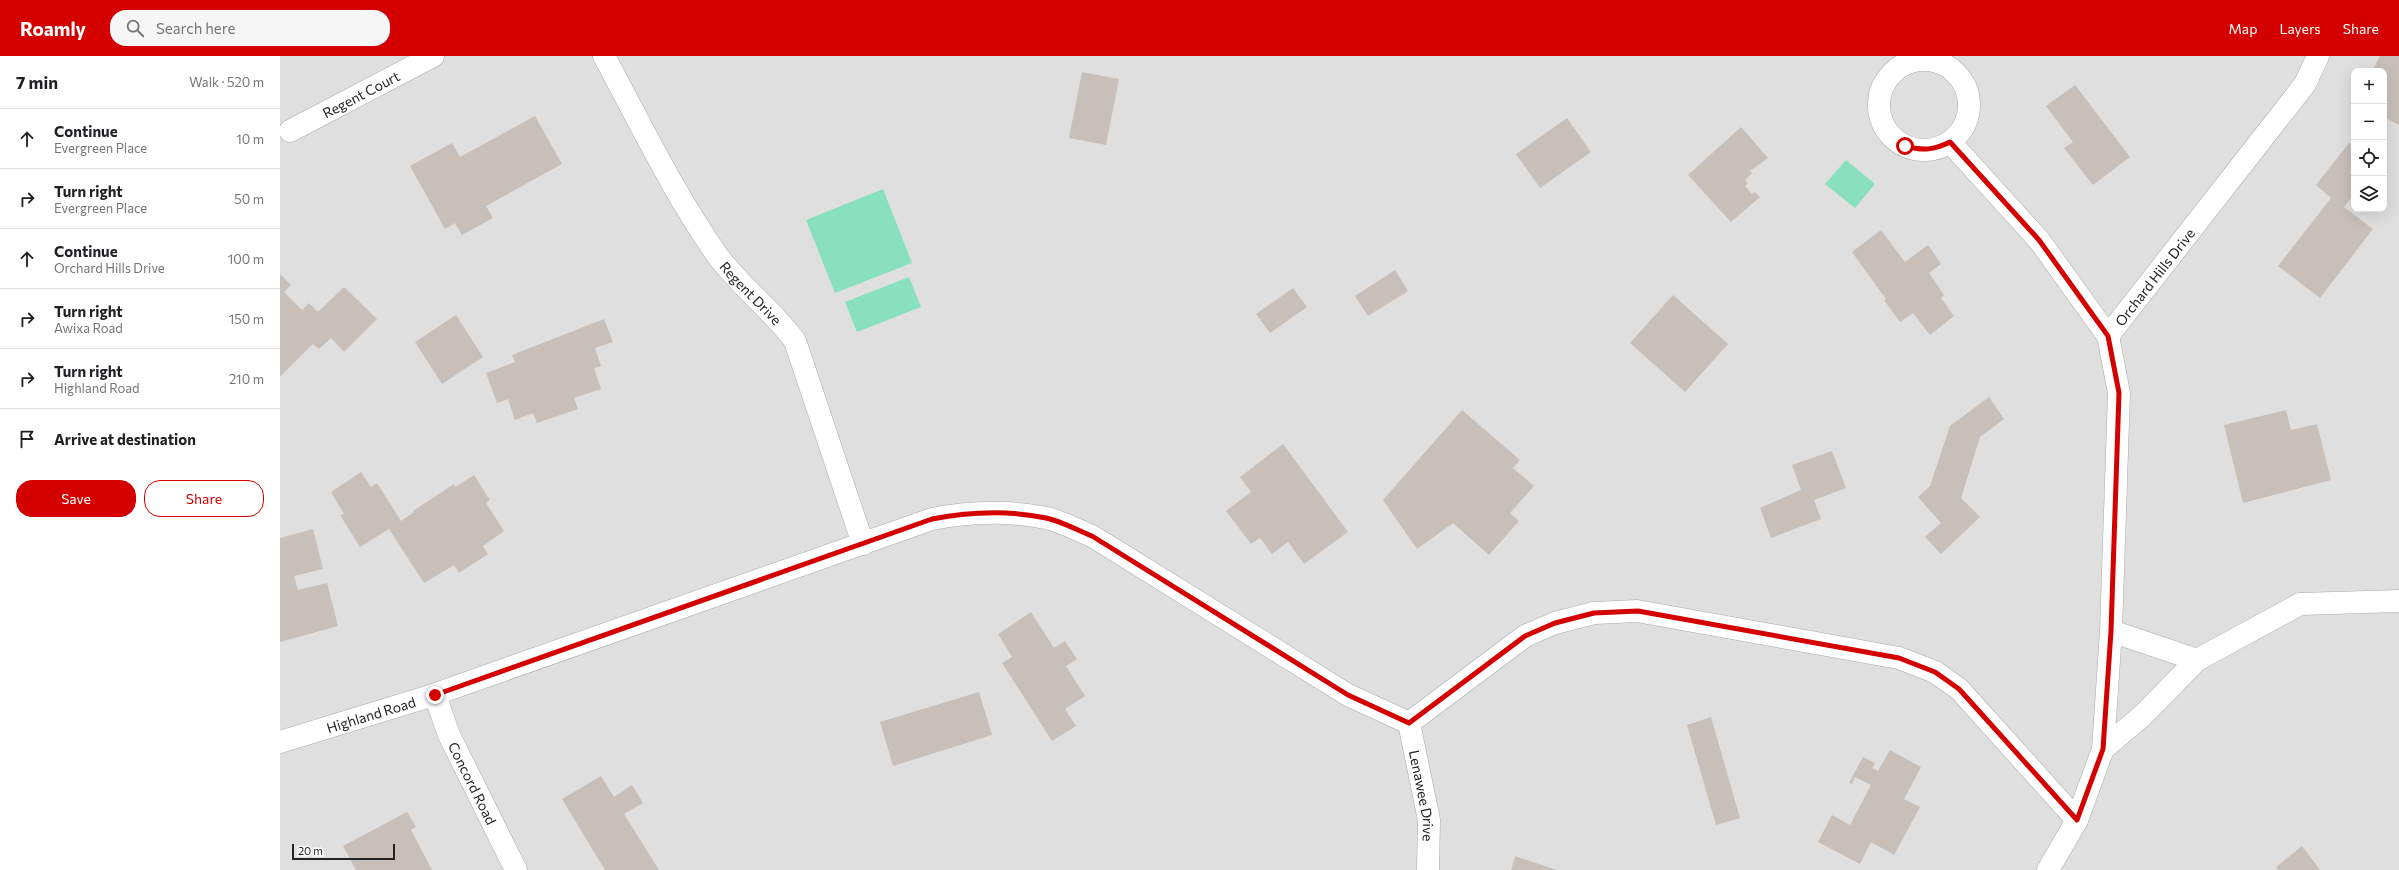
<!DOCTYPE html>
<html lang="en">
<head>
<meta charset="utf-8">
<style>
	body { margin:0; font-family:Commissioner,sans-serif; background:#f6f6f6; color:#202124 }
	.controls { position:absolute; right:12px; top:12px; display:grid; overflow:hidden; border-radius:8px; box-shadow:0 4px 16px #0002 }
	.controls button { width:36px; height:36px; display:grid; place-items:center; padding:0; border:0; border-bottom:1px solid #e0e0e0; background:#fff; color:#202124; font:20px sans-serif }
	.scale { position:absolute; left:12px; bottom:10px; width:103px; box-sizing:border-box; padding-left:4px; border:2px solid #222; border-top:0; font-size:11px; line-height:14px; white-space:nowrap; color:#222; -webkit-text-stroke:3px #fff; paint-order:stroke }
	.stop { position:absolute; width:12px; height:12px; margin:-9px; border:3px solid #d40000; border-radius:50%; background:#fff }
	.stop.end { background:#d40000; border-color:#fff; box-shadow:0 1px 4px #0008 }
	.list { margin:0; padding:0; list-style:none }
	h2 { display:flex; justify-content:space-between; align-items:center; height:52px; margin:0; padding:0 16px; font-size:17px }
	h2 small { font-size:13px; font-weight:400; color:#757577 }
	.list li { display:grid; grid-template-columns:26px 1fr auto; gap:12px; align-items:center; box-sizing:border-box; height:60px; padding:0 16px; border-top:1px solid #e0e0e0 }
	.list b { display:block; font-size:15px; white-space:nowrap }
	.list p { margin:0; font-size:13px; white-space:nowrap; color:#757577 }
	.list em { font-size:13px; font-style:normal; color:#757577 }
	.actions { display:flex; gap:8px; padding:12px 16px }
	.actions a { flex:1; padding:9px 0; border:1px solid #d40000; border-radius:16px; text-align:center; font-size:14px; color:#d40000 }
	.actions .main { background:#d40000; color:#fff }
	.icon { flex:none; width:22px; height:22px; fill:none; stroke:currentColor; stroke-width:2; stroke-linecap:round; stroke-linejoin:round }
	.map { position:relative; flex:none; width:2119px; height:814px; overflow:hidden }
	header { display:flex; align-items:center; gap:24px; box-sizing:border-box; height:56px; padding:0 20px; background:#d40000; color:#fff }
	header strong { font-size:19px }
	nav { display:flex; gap:22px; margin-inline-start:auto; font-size:14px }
	.search { width:280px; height:36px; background:#f6f6f6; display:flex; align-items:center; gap:10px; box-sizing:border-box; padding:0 14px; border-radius:16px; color:#757577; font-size:15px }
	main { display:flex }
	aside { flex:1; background:#fff }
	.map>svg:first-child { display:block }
	.residential { fill:#e0dfdf; fill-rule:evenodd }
	.pitch { fill:#88e0be }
	.building { fill:#c7bfb8 }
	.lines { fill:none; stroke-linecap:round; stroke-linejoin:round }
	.minor-casing { stroke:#a9a9a9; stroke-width:23 }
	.minor { stroke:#fff; stroke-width:22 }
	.route { stroke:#d40000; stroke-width:5 }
	.labels { text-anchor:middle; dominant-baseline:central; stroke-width:4; stroke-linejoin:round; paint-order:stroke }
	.street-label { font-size:14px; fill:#222; stroke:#fff }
</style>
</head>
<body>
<header>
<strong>Roamly</strong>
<div class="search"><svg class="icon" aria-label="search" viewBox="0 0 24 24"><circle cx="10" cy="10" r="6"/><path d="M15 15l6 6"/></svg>Search here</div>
<nav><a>Map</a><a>Layers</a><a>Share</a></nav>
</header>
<main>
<aside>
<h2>7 min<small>Walk · 520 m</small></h2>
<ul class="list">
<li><svg class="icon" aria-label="ahead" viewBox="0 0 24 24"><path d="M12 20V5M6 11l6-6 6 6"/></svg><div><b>Continue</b><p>Evergreen Place</p></div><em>10 m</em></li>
<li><svg class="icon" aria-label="right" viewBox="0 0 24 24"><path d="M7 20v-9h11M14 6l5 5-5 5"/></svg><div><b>Turn right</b><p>Evergreen Place</p></div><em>50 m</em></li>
<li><svg class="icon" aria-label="ahead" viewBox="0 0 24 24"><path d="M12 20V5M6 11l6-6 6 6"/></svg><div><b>Continue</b><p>Orchard Hills Drive</p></div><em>100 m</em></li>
<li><svg class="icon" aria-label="right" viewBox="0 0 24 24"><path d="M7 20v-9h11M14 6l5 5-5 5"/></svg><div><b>Turn right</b><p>Awixa Road</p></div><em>150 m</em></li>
<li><svg class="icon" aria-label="right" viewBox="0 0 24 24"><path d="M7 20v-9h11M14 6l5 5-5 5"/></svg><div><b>Turn right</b><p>Highland Road</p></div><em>210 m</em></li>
<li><svg class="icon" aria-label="arrive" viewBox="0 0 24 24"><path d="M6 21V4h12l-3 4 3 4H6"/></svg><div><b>Arrive at destination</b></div></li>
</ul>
<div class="actions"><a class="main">Save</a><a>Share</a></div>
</aside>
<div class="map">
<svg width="2119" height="814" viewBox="0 0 2119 814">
	<rect width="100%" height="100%" fill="#f2efe9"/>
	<path class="residential" d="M0,0H2119V814H0ZM2074,15H2104V153H2074Z"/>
	<g class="pitch">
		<path d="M1566,104L1595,128L1575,152L1545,128Z"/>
		<path d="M603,133L632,207L555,237L526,164Z"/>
		<path d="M629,221L641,251L577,276L565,246Z"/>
	</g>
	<g class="building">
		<path d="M2100,0H2119V69L2104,61V15H2092Z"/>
		<path d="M802,16L839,23L826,89L789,82Z"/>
		<path d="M1795,29L1850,101L1813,129L1784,92L1793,86L1766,50Z"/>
		<path d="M255,60L282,108L206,150L213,162L182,179L175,167L165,173L130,110L172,87L180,101Z"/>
		<path d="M1287,62L1311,96L1260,132L1236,98Z"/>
		<path d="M1461,71L1488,102L1470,115L1472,117L1465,124L1468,127L1465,130L1472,138L1475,136L1480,141L1451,166L1408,119Z"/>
		<path d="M2069,87L2074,91V138L2064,151L2093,173L2040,242L1998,210L2051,142L2036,129Z"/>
		<path d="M1601,174L1625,206L1648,189L1661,208L1649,217L1664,239L1661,242L1674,260L1650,279L1633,257L1620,266L1604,244L1606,243L1572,196Z"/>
		<path d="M1115,214L1128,235L1088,260L1075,240Z"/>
		<path d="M0,218L11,229L4,236L22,254L29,247L38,256L64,231L97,263L64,296L51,282L39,293L33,288L0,321Z"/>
		<path d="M1013,232L1027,251L990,277L976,258Z"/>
		<path d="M1393,239L1448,288L1405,336L1350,287Z"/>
		<path d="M176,259L203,301L162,328L135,286Z"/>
		<path d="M324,263L333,286L315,292L321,310L314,312L321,333L294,342L298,353L257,367L253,357L235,364L228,343L217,347L206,317L235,306L232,299Z"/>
		<path d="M1709,341L1724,363L1700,381L1681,442L1700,461L1661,498L1645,481L1661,467L1638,441L1650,430L1670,370Z"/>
		<path d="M1182,354L1240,404L1233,412L1254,430L1230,457L1239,465L1209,499L1173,467L1137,493L1103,444Z"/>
		<path d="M2006,354L2011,374L2037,368L2051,424L1963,447L1944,369Z"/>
		<path d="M1003,388L1068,476L1024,508L1008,486L992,498L980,482L971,488L946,455L971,436L960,421Z"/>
		<path d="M1552,395L1566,432L1534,444L1541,463L1491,482L1480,452L1521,434L1512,409Z"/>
		<path d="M81,416L91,431L97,427L121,465L134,456L133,455L174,428L175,431L194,419L210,444L206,447L224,475L203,490L208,498L179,517L174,509L144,527L109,473L80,491L60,459L64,458L51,436Z"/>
		<path d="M33,473L43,513L14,520L18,534L47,527L58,570L0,586V482Z"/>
		<path d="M751,556L774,592L785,585L797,603L786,610L805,640L785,653L796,670L772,685L722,607L732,601L718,578Z"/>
		<path d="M699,636L712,679L613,710L600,666Z"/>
		<path d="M1431,661L1460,762L1436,769L1407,669Z"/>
		<path d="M1610,694L1641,711L1624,743L1640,751L1614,799L1591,786L1580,808L1538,786L1552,759L1570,769L1591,729L1575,721L1572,728L1569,727L1583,701L1595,707L1592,712L1598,715Z"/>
		<path d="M321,720L334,741L352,729L363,747L344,758L379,814H325L282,743Z"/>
		<path d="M127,756L136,771L131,774L152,814H76L63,790Z"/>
		<path d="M2022,790L2040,814H1998L1996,811Z"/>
		<path d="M1235,800L1276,814H1231Z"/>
	</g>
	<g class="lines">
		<defs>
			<g id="minor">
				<path id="s1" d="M324,0C360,67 393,136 437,199C459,229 492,254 515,285L583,488"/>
				<circle cx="1644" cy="49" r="45"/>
				<path id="s2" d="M10,75L153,0"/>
				<path d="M1670,86L1759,184L1828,280"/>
				<path d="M1831,575L1917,604"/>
				<path id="s3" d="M155,639L169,679L236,814"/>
				<path d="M1129,667L1245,580L1275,567L1314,557L1357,555L1619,602L1655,616L1679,633L1797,764"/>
				<path id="s4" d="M1129,667L1149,764L1148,814"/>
				<path id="s5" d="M0,686L147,641L652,463C689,456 728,454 766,462C781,465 797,474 812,480L1068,639L1129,667"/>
				<path d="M1823,693L1862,660L1917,604L2020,548L2119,545"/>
				<path id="s6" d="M1768,814L1797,764L1823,693L1831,575L1839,337L1828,280L2025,28L2038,0"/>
			</g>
		</defs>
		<use href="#minor" class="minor-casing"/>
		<use href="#minor" class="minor"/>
	</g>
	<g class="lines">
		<path class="route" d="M155,639L652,463C689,456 728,454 766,462C781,465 797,474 812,480L1068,639L1129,667L1245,580L1275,567L1314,557L1358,555L1619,602L1655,616L1679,633L1797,764L1823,693L1831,575L1839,337L1828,280L1759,184L1670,86C1654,94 1643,95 1625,90"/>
	</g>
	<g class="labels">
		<g class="street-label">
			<text stroke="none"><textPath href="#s2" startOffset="80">Regent Court</textPath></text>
			<text stroke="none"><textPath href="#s6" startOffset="623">Orchard Hills Drive</textPath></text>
			<text stroke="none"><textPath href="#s1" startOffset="280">Regent Drive</textPath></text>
			<text stroke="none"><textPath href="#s5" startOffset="95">Highland Road</textPath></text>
			<text stroke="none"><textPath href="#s3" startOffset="96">Concord Road</textPath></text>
			<text stroke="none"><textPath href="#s4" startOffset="74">Lenawee Drive</textPath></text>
		</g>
	</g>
</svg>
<div class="controls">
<button>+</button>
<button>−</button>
<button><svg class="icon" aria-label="locate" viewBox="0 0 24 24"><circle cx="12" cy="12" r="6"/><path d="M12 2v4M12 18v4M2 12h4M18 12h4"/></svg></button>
<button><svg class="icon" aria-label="layers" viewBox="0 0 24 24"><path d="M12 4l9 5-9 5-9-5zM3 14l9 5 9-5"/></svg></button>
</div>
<div class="scale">20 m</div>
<div class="stop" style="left:1625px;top:90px"></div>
<div class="stop end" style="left:155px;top:639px"></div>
</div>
</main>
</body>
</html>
